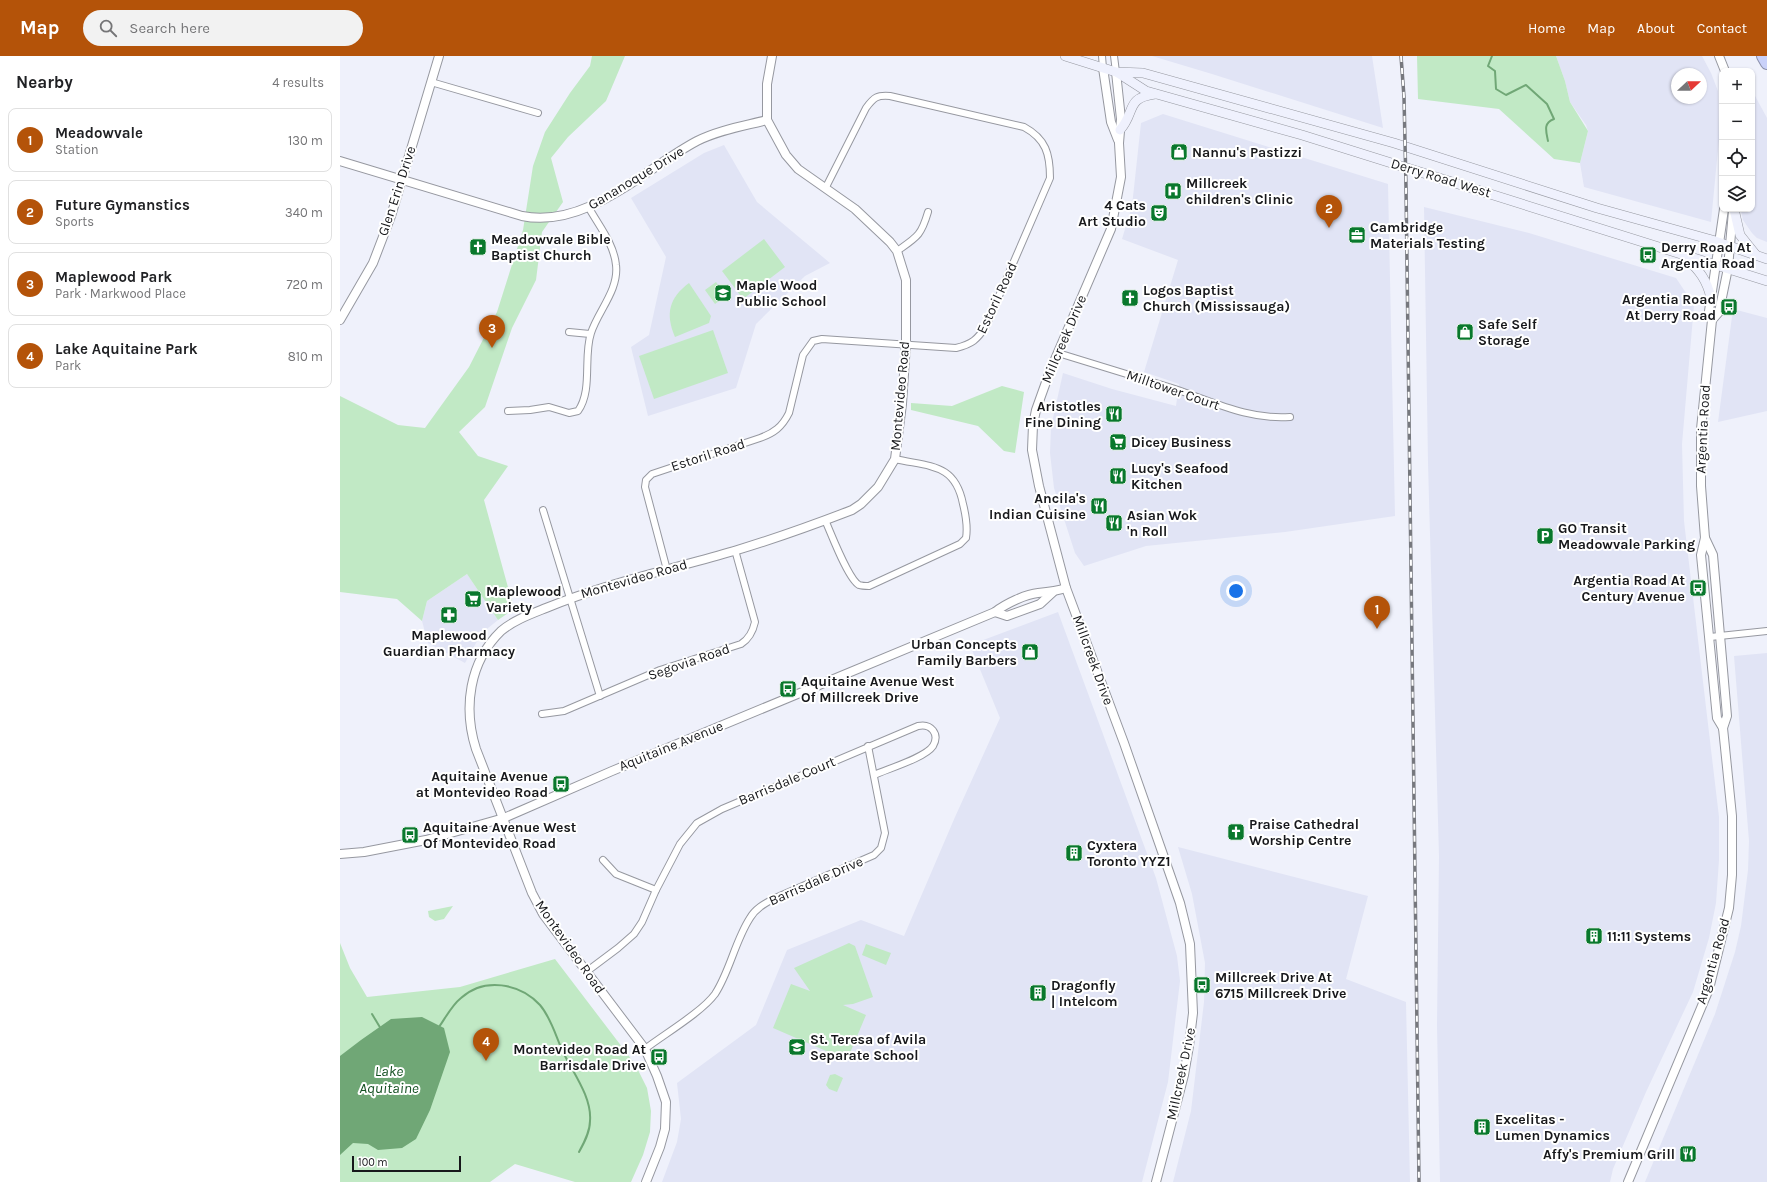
<!DOCTYPE html>
<html lang="en">
<head>
<meta charset="utf-8">
<style>
	body { margin:0; font-family:Karla,sans-serif; background:#f2f2f2; color:#202124 }
	.controls { position:absolute; right:12px; top:12px; display:grid; overflow:hidden; border-radius:8px; box-shadow:0 1px 3px #0004 }
	.controls button { width:36px; height:36px; display:grid; place-items:center; padding:0; border:0; border-bottom:1px solid #e0e0e0; background:#fff; color:#202124; font:20px sans-serif }
	.compass { position:absolute; left:1331px; top:12px; width:36px; height:36px; border-radius:50%; background:#fff; box-shadow:0 1px 3px #0004; rotate:68deg }
	.scale { position:absolute; left:12px; bottom:10px; width:109px; box-sizing:border-box; padding-left:4px; border:2px solid #17181b; border-top:0; font-size:11px; line-height:14px; white-space:nowrap; color:#17181b; -webkit-text-stroke:3px #fff; paint-order:stroke }
	.you { position:absolute; left:896px; top:535px; width:14px; height:14px; margin:-10px; border:3px solid #fff; border-radius:50%; background:#1a73e8; box-shadow:0 0 0 6px #1a73e833 }
	.badge { display:grid; place-items:center; width:26px; height:26px; border-radius:50%; background:#b45309; color:#fff; font-size:13px; font-weight:700 }
	.pin { position:absolute; translate:-50% -33px; filter:drop-shadow(0 1px 2px #0008) }
	.pin::after { content:''; position:absolute; top:21px; width:14px; height:12px; background:inherit; clip-path:polygon(0 0,100% 0,50% 100%) }
	.list { margin:0; padding:0; list-style:none }
	h2 { display:flex; justify-content:space-between; align-items:center; height:52px; margin:0; padding:0 16px; font-size:17px }
	h2 small { font-size:13px; font-weight:400; color:#757577 }
	.list li { display:grid; grid-template-columns:26px 1fr auto; gap:12px; align-items:center; box-sizing:border-box; height:64px; margin:0 8px 8px; padding:0 8px; border:1px solid #e0e0e0; border-radius:8px }
	.list b { display:block; font-size:15px; white-space:nowrap }
	.list p { margin:0; font-size:13px; white-space:nowrap; color:#757577 }
	.list em { font-size:13px; font-style:normal; color:#757577 }
	.icon { flex:none; width:22px; height:22px; fill:none; stroke:currentColor; stroke-width:2; stroke-linecap:round; stroke-linejoin:round }
	.map { position:relative; flex:none; width:1427px; height:1126px; overflow:hidden }
	header { display:flex; align-items:center; gap:24px; box-sizing:border-box; height:56px; padding:0 20px; background:#b45309; color:#fff }
	header strong { font-size:19px }
	nav { display:flex; gap:22px; margin-inline-start:auto; font-size:14px }
	.search { width:280px; height:36px; background:#f2f2f2; display:flex; align-items:center; gap:10px; box-sizing:border-box; padding:0 14px; border-radius:22px; color:#757577; font-size:15px }
	main { display:flex }
	aside { flex:1; background:#fff }
	.map>svg:first-child { display:block }
	.built { fill:#e1e4f5; fill-rule:evenodd }
	.green { fill:#c1e9c5 }
	.water { fill:#70a776 }
	.lines { fill:none; stroke-linecap:round; stroke-linejoin:round }
	.stream { stroke:#70a776; stroke-width:2 }
	.minor-casing { stroke:#9698a0; stroke-width:8 }
	.tertiary-casing { stroke:#9698a0; stroke-width:10 }
	.secondary-casing { stroke:#9698a0; stroke-width:10 }
	.motorway-casing { stroke:#8b90ab; stroke-width:14 }
	.minor { stroke:#fff; stroke-width:6 }
	.tertiary { stroke:#fff; stroke-width:8 }
	.secondary { stroke:#eff1fd; stroke-width:9 }
	.motorway { stroke:#c9d1f9; stroke-width:12 }
	.rail-casing { stroke:#76787e; stroke-width:3.5 }
	.rail { stroke:#fff; stroke-width:2; stroke-dasharray:6; stroke-linecap:butt }
	.labels { text-anchor:middle; dominant-baseline:central; stroke-width:4; stroke-linejoin:round; paint-order:stroke }
	.poi-label { font-size:14px; font-weight:bold; fill:#17181b; stroke:#fff; text-anchor:start }
	.street-label { font-size:14px; fill:#17181b; stroke:#fff }
	.water-label { font-size:15px; font-style:italic; fill:#145122; stroke:#fff }
</style>
</head>
<body>
<header>
<strong>Map</strong>
<div class="search"><svg class="icon" aria-label="search" viewBox="0 0 24 24"><circle cx="10" cy="10" r="6"/><path d="M15 15l6 6"/></svg>Search here</div>
<nav><a>Home</a><a>Map</a><a>About</a><a>Contact</a></nav>
</header>
<main>
<aside>
<h2>Nearby<small>4 results</small></h2>
<ul class="list">
<li><span class="badge">1</span><div><b>Meadowvale</b><p>Station</p></div><em>130 m</em></li>
<li><span class="badge">2</span><div><b>Future Gymanstics</b><p>Sports</p></div><em>340 m</em></li>
<li><span class="badge">3</span><div><b>Maplewood Park</b><p>Park · Markwood Place</p></div><em>720 m</em></li>
<li><span class="badge">4</span><div><b>Lake Aquitaine Park</b><p>Park</p></div><em>810 m</em></li>
</ul>
</aside>
<div class="map">
<svg width="1427" height="1126" viewBox="0 0 1427 1126">
	<rect width="100%" height="100%" fill="#eff1fb"/>
	<g class="built">
		<path d="M812,0H1032L1043,72L872,18Z"/>
		<path d="M1216,0H1362L1371,17L1378,35L1379,83L1371,166L1244,131L1240,107L1248,75L1246,69L1230,46L1225,25ZM1337,18H1361V42H1337Z"/>
		<path d="M1414,38L1427,62V186L1417,182L1412,177L1403,164L1401,155V153H1412V41Z"/>
		<path d="M823,58L1048,128L1055,460L945,476L806,490L744,510L735,497L714,432L710,397L711,371L723,317L772,333L836,350L839,328L804,316L838,204L782,183L792,150L801,67Z"/>
		<path d="M384,89L417,146L490,207L465,220L416,268L396,332L308,360L291,291L309,279L326,201L291,142L364,97Z"/>
		<path d="M1084,151L1189,177L1336,222L1354,249L1342,388L1344,465L1379,761V804L1376,847L1369,882L1353,936L1306,1036L1273,1113L1270,1126H1100L1097,969L1099,800L1088,407Z"/>
		<path d="M1393,253L1427,262V355L1378,366Z"/>
		<path d="M127,518L158,564L148,572L136,587L125,607L88,587L82,565L87,545Z"/>
		<path d="M718,556L816,822L837,900L840,925L828,1026L802,1126H322L337,1086L341,1063L337,1027L416,969L447,894L521,864L564,880L615,761L660,662L630,589Z"/>
		<path d="M1427,597V1126H1305L1375,958L1395,896L1401,870L1408,814L1409,785L1394,600Z"/>
		<path d="M838,791L1028,840L1006,923L1066,946L1070,1126H833L851,1055L864,946L865,907L852,838Z"/>
	</g>
	<g class="green">
		<path d="M252,0H285L266,45L228,81L211,102L223,146L202,176L196,224L172,272L145,351L119,376L138,400L168,410L144,444L174,553L158,564L127,518L87,545L82,565L57,543L0,536V340L58,369L85,372L129,311L157,256L183,174L193,110L205,76L230,37L250,10Z"/>
		<path d="M1077,0H1216L1225,25L1230,46L1248,75L1240,107L1214,103L1159,53L1078,43Z"/>
		<path d="M424,183L445,211L403,243L382,215Z"/>
		<path d="M376,226L386,240L375,248L365,234Z"/>
		<path d="M349,227L371,260L369,267L335,281C325,258 329,242 349,227Z"/>
		<path d="M373,274L388,317L314,343L299,300Z"/>
		<path d="M662,330L684,336L675,397L664,395L638,370L571,354V347L612,350Z"/>
		<path d="M113,850L104,863L95,865L89,861L88,855Z"/>
		<path d="M0,887L10,912L27,941L120,931L215,903L295,1008L307,1032L311,1055L310,1076L303,1099L291,1126H235L175,1108L150,1126H0Z"/>
		<path d="M509,887L515,890L533,941L513,948L503,949L526,959L507,1004L433,972L451,928L470,935L454,912Z"/>
		<path d="M526,888L551,897L546,909L522,899Z"/>
		<path d="M495,1018L503,1022L497,1036L489,1033L486,1029L490,1019Z"/>
	</g>
	<path class="water" d="M82,961L104,972L110,996L90,1054L76,1083L62,1092L38,1094L28,1088L13,1087L0,1099V1000L21,984L51,963Z"/>
	<g class="lines">
		<g class="stream">
			<path d="M1152,0L1148,10L1155,15L1156,33L1166,39L1186,29L1207,48L1214,63C1203,67 1206,75 1208,85"/>
			<path d="M32,958L41,973"/>
			<path d="M99,971C106,961 112,949 121,942C144,921 180,927 200,949C212,963 216,982 224,998C234,1018 252,1042 250,1065C250,1076 244,1087 239,1096"/>
		</g>
		<defs>
			<g id="minor">
				<path d="M762,0L763,12"/>
				<path d="M774,0L776,16"/>
				<path d="M91,26L198,57"/>
				<path d="M557,195C577,181 581,180 588,156"/>
				<path d="M229,276L250,278"/>
				<path d="M718,297C756,309 794,320 832,332C872,345 907,364 950,361"/>
				<path d="M168,355L190,354L209,351L229,357L238,355C253,334 243,301 251,277C258,255 279,234 276,209C274,188 259,170 249,152"/>
				<path d="M203,454L260,640"/>
				<path d="M485,464C491,477 508,523 519,529C522,530 526,530 529,530L620,488L626,482C628,470 626,460 623,448C615,407 590,411 555,403"/>
				<path d="M327,514L305,431L306,424L312,418L420,382C434,377 442,371 449,357L463,299L473,285L482,283L616,292C632,288 637,284 646,270L710,122C710,98 706,83 684,71L550,40C537,39 534,41 526,52L486,131"/>
				<path d="M1370,581L1427,575"/>
				<path d="M202,658L224,655L320,614L401,588C409,583 413,575 415,566L395,494"/>
				<path d="M263,804L276,818L316,834"/>
				<path d="M246,916L278,892L294,878L302,866L316,834L340,788L357,767L382,753L578,670C591,667 600,678 593,690C585,702 547,713 534,719"/>
				<path d="M305,993C323,979 362,956 375,938C390,915 395,885 410,862C415,853 424,848 433,843L534,799L541,792L545,777L528,690"/>
			</g>
			<g id="tertiary">
				<path d="M1379,0L1385,15"/>
				<path d="M763,12L771,66L778,84"/>
				<path d="M776,16L781,63L779,87L781,121L771,173L710,315L696,354L693,369L692,394L699,430L726,532L784,687L840,847L850,888L853,957L849,990L844,1019L816,1126"/>
				<path d="M0,105L182,160C247,173 304,113 357,85C379,74 404,70 427,64"/>
				<path d="M0,264L33,207L51,160L99,0"/>
				<path d="M1372,264L1379,256L1388,212L1393,155"/>
				<path d="M1365,482L1373,499L1387,660L1383,672"/>
				<path d="M655,556L667,560L700,548L713,536"/>
				<path d="M0,798L24,796L86,784L164,762L272,715L655,556C665,548 686,538 698,537C708,536 717,535 726,532"/>
				<path d="M306,1126L320,1091L325,1073L326,1046L317,1020L305,993L203,858L192,837L136,693C123,652 129,606 161,575C174,564 191,558 206,552C267,527 332,513 394,495C434,483 473,469 512,454L521,448L538,431L555,403L562,348L566,288V224L557,195L550,186L515,153L458,113L446,99L427,64V28L432,0"/>
				<path d="M1288,1126L1369,933L1389,852L1392,819V760L1383,672L1377,662L1361,499L1365,482L1361,430V373L1372,264L1369,255L1371,242L1384,153"/>
			</g>
			<g id="secondary">
				<path d="M725,0L776,16L803,17L1054,87L1257,152L1372,184L1427,203"/>
				<path d="M778,17L806,35L962,79L1427,225"/>
				<path d="M780,74C796,56 785,42 815,38"/>
				<path d="M1394,153L1400,179L1416,199"/>
				<path d="M1346,202C1359,214 1367,224 1371,242"/>
			</g>
			<path id="motorway" d="M1423,0L1427,7"/>
		</defs>
		<use href="#minor" class="minor-casing"/>
		<use href="#tertiary" class="tertiary-casing"/>
		<use href="#secondary" class="secondary-casing"/>
		<use href="#motorway" class="motorway-casing"/>
		<use href="#minor" class="minor"/>
		<use href="#tertiary" class="tertiary"/>
		<use href="#secondary" class="secondary"/>
		<use href="#motorway" class="motorway"/>
		<defs>
			<path id="rail" d="M1061,0L1064,41L1066,131L1079,1126"/>
		</defs>
		<use href="#rail" class="rail-casing"/>
		<use href="#rail" class="rail"/>
	</g>
	<defs>
		<symbol id="shop-square" viewBox="-11 -11 22 22"><rect x="-9" y="-9" width="18" height="18" rx="4" fill="#09782c" stroke="#fff"/><path d="M-5-2.5h2.3a2.7 3.5 0 0 1 5.4 0H5L5.5 6h-11ZM-1.5-2.5h3a1.5 2.3 0 0 0-3 0Z" fill="#fff"/></symbol>
		<symbol id="hospital-square" viewBox="-11 -11 22 22"><rect x="-9" y="-9" width="18" height="18" rx="4" fill="#09782c" stroke="#fff"/><path d="M-5-5h3v3.5h4V-5h3V5h-3V1.5h-4V5h-3Z" fill="#fff"/></symbol>
		<symbol id="theatre-square" viewBox="-11 -11 22 22"><rect x="-9" y="-9" width="18" height="18" rx="4" fill="#09782c" stroke="#fff"/><path d="M-5-5.5Q0-4 5-5.5V0Q5 5 0 6Q-5 5-5 0ZM-3.3-2.5H-1v1.5H-3.3ZM1-2.5H3.3v1.5H1ZM-2.8 1Q0 5.5 2.8 1Z" fill="#fff"/></symbol>
		<symbol id="office-square" viewBox="-11 -11 22 22"><rect x="-9" y="-9" width="18" height="18" rx="4" fill="#09782c" stroke="#fff"/><path d="M-6-3h4V-5.5h4V-3h4V5H-6ZM-1-4.5V-3h2v-1.5ZM-6 0V1H6V0Z" fill="#fff"/></symbol>
		<symbol id="church-square" viewBox="-11 -11 22 22"><rect x="-9" y="-9" width="18" height="18" rx="4" fill="#09782c" stroke="#fff"/><path d="M-1.2-6h2.4v3.5h3.3v2.4h-3.3V6h-2.4V-.1h-3.3v-2.4h3.3Z" fill="#fff"/></symbol>
		<symbol id="bus-square" viewBox="-11 -11 22 22"><rect x="-9" y="-9" width="18" height="18" rx="4" fill="#09782c" stroke="#fff"/><path d="M-5-6H5V4H4V6H2V4H-2V6H-4V4H-5ZM-3.5-4V0h7V-4ZM-3.5 1.2v1.5H-2V1.2ZM2 1.2v1.5H3.5V1.2Z" fill="#fff"/></symbol>
		<symbol id="school-square" viewBox="-11 -11 22 22"><rect x="-9" y="-9" width="18" height="18" rx="4" fill="#09782c" stroke="#fff"/><path d="M0-5L7-2L0 1L-7-2ZM-4 1L0 2.5L4 1V4Q0 6-4 4Z" fill="#fff"/></symbol>
		<symbol id="restaurant-square" viewBox="-11 -11 22 22"><rect x="-9" y="-9" width="18" height="18" rx="4" fill="#09782c" stroke="#fff"/><path d="M-5-6h1v4h1v-4h1v4h1v-4h1v5L-1.5 .5V6h-2V.5L-5-1ZM5-6V6H3V1.5H1.5Q1.5-4 5-6Z" fill="#fff"/></symbol>
		<symbol id="supermarket-square" viewBox="-11 -11 22 22"><rect x="-9" y="-9" width="18" height="18" rx="4" fill="#09782c" stroke="#fff"/><path d="M-6-5.5h2.5l.6 2H6L4.5 2H-2.5L-4.4-4H-6ZM-1.5 3.2a1.3 1.3 0 1 0 .1 0ZM3 3.2a1.3 1.3 0 1 0 .1 0Z" fill="#fff"/></symbol>
		<symbol id="parking-square" viewBox="-11 -11 22 22"><rect x="-9" y="-9" width="18" height="18" rx="4" fill="#09782c" stroke="#fff"/><path d="M-3.5-5.5H1a3.5 3.5 0 0 1 0 7H-1V5.5H-3.5ZM-1-3.4V-.6H.8a1.4 1.4 0 0 0 0-2.8Z" fill="#fff"/></symbol>
		<symbol id="pharmacy-square" viewBox="-11 -11 22 22"><rect x="-9" y="-9" width="18" height="18" rx="4" fill="#09782c" stroke="#fff"/><path d="M-2-6h4v4h4v4h-4v4h-4v-4h-4v-4h4Z" fill="#fff"/></symbol>
		<symbol id="building-square" viewBox="-11 -11 22 22"><rect x="-9" y="-9" width="18" height="18" rx="4" fill="#09782c" stroke="#fff"/><path d="M-4-6H4V6H1V3H-1V6H-4ZM-2.5-4.3h1.7v1.8h-1.7ZM.8-4.3h1.7v1.8H.8ZM-2.5-1h1.7V.8h-1.7ZM.8-1h1.7V.8H.8Z" fill="#fff"/></symbol>
	</defs>
	<g fill-rule="evenodd">
		<use href="#shop-square" x="829" y="86" width="20" height="20"/>
		<use href="#hospital-square" x="823" y="125" width="20" height="20"/>
		<use href="#theatre-square" x="809" y="147" width="20" height="20"/>
		<use href="#office-square" x="1007" y="169" width="20" height="20"/>
		<use href="#church-square" x="128" y="181" width="20" height="20"/>
		<use href="#bus-square" x="1298" y="189" width="20" height="20"/>
		<use href="#school-square" x="373" y="227" width="20" height="20"/>
		<use href="#church-square" x="780" y="232" width="20" height="20"/>
		<use href="#bus-square" x="1379" y="241" width="20" height="20"/>
		<use href="#shop-square" x="1115" y="266" width="20" height="20"/>
		<use href="#restaurant-square" x="764" y="348" width="20" height="20"/>
		<use href="#supermarket-square" x="768" y="376" width="20" height="20"/>
		<use href="#restaurant-square" x="768" y="410" width="20" height="20"/>
		<use href="#restaurant-square" x="749" y="440" width="20" height="20"/>
		<use href="#restaurant-square" x="764" y="457" width="20" height="20"/>
		<use href="#parking-square" x="1195" y="470" width="20" height="20"/>
		<use href="#bus-square" x="1348" y="522" width="20" height="20"/>
		<use href="#supermarket-square" x="123" y="533" width="20" height="20"/>
		<use href="#pharmacy-square" x="99" y="549" width="20" height="20"/>
		<use href="#shop-square" x="680" y="586" width="20" height="20"/>
		<use href="#bus-square" x="438" y="623" width="20" height="20"/>
		<use href="#bus-square" x="211" y="718" width="20" height="20"/>
		<use href="#church-square" x="886" y="766" width="20" height="20"/>
		<use href="#bus-square" x="60" y="769" width="20" height="20"/>
		<use href="#building-square" x="724" y="787" width="20" height="20"/>
		<use href="#building-square" x="1244" y="870" width="20" height="20"/>
		<use href="#bus-square" x="852" y="919" width="20" height="20"/>
		<use href="#building-square" x="688" y="927" width="20" height="20"/>
		<use href="#school-square" x="447" y="981" width="20" height="20"/>
		<use href="#bus-square" x="309" y="991" width="20" height="20"/>
		<use href="#building-square" x="1132" y="1061" width="20" height="20"/>
		<use href="#restaurant-square" x="1338" y="1088" width="20" height="20"/>
	</g>
	<g class="labels">
		<g class="poi-label">
			<text x="852" y="96">Nannu's Pastizzi</text>
			<text x="846" y="127">Millcreek<tspan x="846" dy="16">children's Clinic</tspan></text>
			<text x="806" y="149" text-anchor="end">4 Cats<tspan x="806" dy="16">Art Studio</tspan></text>
			<text x="1030" y="171">Cambridge<tspan x="1030" dy="16">Materials Testing</tspan></text>
			<text x="151" y="183">Meadowvale Bible<tspan x="151" dy="16">Baptist Church</tspan></text>
			<text x="1321" y="191">Derry Road At<tspan x="1321" dy="16">Argentia Road</tspan></text>
			<text x="396" y="229">Maple Wood<tspan x="396" dy="16">Public School</tspan></text>
			<text x="803" y="234">Logos Baptist<tspan x="803" dy="16">Church (Mississauga)</tspan></text>
			<text x="1376" y="243" text-anchor="end">Argentia Road<tspan x="1376" dy="16">At Derry Road</tspan></text>
			<text x="1138" y="268">Safe Self<tspan x="1138" dy="16">Storage</tspan></text>
			<text x="761" y="350" text-anchor="end">Aristotles<tspan x="761" dy="16">Fine Dining</tspan></text>
			<text x="791" y="386">Dicey Business</text>
			<text x="791" y="412">Lucy's Seafood<tspan x="791" dy="16">Kitchen</tspan></text>
			<text x="746" y="442" text-anchor="end">Ancila's<tspan x="746" dy="16">Indian Cuisine</tspan></text>
			<text x="787" y="459">Asian Wok<tspan x="787" dy="16">'n Roll</tspan></text>
			<text x="1218" y="472">GO Transit<tspan x="1218" dy="16">Meadowvale Parking</tspan></text>
			<text x="1345" y="524" text-anchor="end">Argentia Road At<tspan x="1345" dy="16">Century Avenue</tspan></text>
			<text x="146" y="535">Maplewood<tspan x="146" dy="16">Variety</tspan></text>
			<text x="109" y="579" text-anchor="middle">Maplewood<tspan x="109" dy="16">Guardian Pharmacy</tspan></text>
			<text x="677" y="588" text-anchor="end">Urban Concepts<tspan x="677" dy="16">Family Barbers</tspan></text>
			<text x="461" y="625">Aquitaine Avenue West<tspan x="461" dy="16">Of Millcreek Drive</tspan></text>
			<text x="208" y="720" text-anchor="end">Aquitaine Avenue<tspan x="208" dy="16">at Montevideo Road</tspan></text>
			<text x="909" y="768">Praise Cathedral<tspan x="909" dy="16">Worship Centre</tspan></text>
			<text x="83" y="771">Aquitaine Avenue West<tspan x="83" dy="16">Of Montevideo Road</tspan></text>
			<text x="747" y="789">Cyxtera<tspan x="747" dy="16">Toronto YYZ1</tspan></text>
			<text x="1267" y="880">11:11 Systems</text>
			<text x="875" y="921">Millcreek Drive At<tspan x="875" dy="16">6715 Millcreek Drive</tspan></text>
			<text x="711" y="929">Dragonfly<tspan x="711" dy="16">| Intelcom</tspan></text>
			<text x="470" y="983">St. Teresa of Avila<tspan x="470" dy="16">Separate School</tspan></text>
			<text x="306" y="993" text-anchor="end">Montevideo Road At<tspan x="306" dy="16">Barrisdale Drive</tspan></text>
			<text x="1155" y="1063">Excelitas -<tspan x="1155" dy="16">Lumen Dynamics</tspan></text>
			<text x="1335" y="1098" text-anchor="end">Affy's Premium Grill</text>
		</g>
		<g class="street-label">
			<text transform="translate(296 122) rotate(-31)">Gananoque Drive</text>
			<text transform="translate(1101 122) rotate(17)">Derry Road West</text>
			<text transform="translate(57 135) rotate(-72)">Glen Erin Drive</text>
			<text transform="translate(657 242) rotate(-65)">Estoril Road</text>
			<text transform="translate(724 283) rotate(-67)">Millcreek Drive</text>
			<text transform="translate(833 334) rotate(19)">Milltower Court</text>
			<text transform="translate(560 340) rotate(-85)">Montevideo Road</text>
			<text transform="translate(1363 373) rotate(-87)">Argentia Road</text>
			<text transform="translate(368 399) rotate(-18)">Estoril Road</text>
			<text transform="translate(294 523) rotate(-16)">Montevideo Road</text>
			<text transform="translate(753 604) rotate(70)">Millcreek Drive</text>
			<text transform="translate(349 606) rotate(-19)">Segovia Road</text>
			<text transform="translate(331 690) rotate(-22)">Aquitaine Avenue</text>
			<text transform="translate(447 725) rotate(-23)">Barrisdale Court</text>
			<text transform="translate(476 825) rotate(-24)">Barrisdale Drive</text>
			<text transform="translate(230 891) rotate(55)">Montevideo Road</text>
			<text transform="translate(1373 905) rotate(-74)">Argentia Road</text>
			<text transform="translate(841 1018) rotate(-78)">Millcreek Drive</text>
		</g>
		<g class="water-label">
			<text x="49" y="1015">Lake<tspan x="49" dy="17">Aquitaine</tspan></text>
		</g>
	</g>
</svg>
<div class="controls">
<button>+</button>
<button>−</button>
<button><svg class="icon" aria-label="locate" viewBox="0 0 24 24"><circle cx="12" cy="12" r="6"/><path d="M12 2v4M12 18v4M2 12h4M18 12h4"/></svg></button>
<button><svg class="icon" aria-label="layers" viewBox="0 0 24 24"><path d="M12 4l9 5-9 5-9-5zM3 14l9 5 9-5"/></svg></button>
</div>
<svg class="compass" viewBox="-18 -18 36 36"><path d="M0-13l5 13h-10z" fill="#e53935"/><path d="M0 13l5-13h-10z" fill="#757577"/></svg>
<div class="scale">100 m</div>
<div class="you"></div>
<div class="pin badge" style="left:1037px;top:573px">1</div>
<div class="pin badge" style="left:989px;top:172px">2</div>
<div class="pin badge" style="left:152px;top:292px">3</div>
<div class="pin badge" style="left:146px;top:1005px">4</div>
</div>
</main>
</body>
</html>
